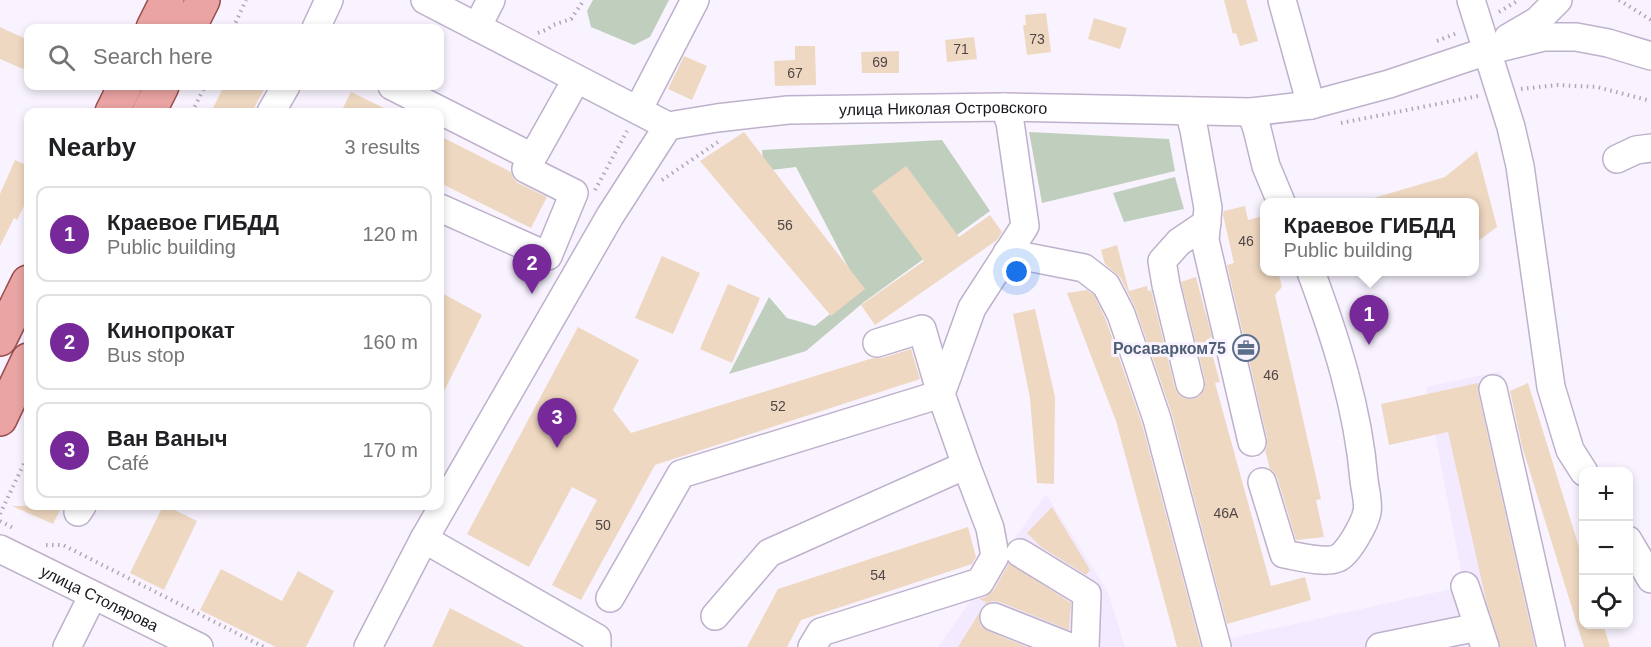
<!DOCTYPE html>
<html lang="en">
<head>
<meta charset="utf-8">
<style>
	body { margin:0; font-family:Helvetica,sans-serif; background:#f2f2f2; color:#202124 }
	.controls { position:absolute; right:18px; bottom:18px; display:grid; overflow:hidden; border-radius:12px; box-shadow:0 3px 9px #0003 }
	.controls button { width:54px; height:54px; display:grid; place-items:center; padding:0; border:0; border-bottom:2px solid #e0e0e0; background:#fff; color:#202124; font:30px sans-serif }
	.you { position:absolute; left:1017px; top:272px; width:21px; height:21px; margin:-15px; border:4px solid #fff; border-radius:50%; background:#1a73e8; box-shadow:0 0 0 9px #1a73e833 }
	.badge { display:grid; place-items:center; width:39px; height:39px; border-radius:50%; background:#77299a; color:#fff; font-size:20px; font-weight:700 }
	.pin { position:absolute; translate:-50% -50px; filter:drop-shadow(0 2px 3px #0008) }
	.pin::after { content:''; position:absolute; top:32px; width:21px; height:18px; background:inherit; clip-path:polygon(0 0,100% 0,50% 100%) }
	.popup { position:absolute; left:1260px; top:198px; width:219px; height:78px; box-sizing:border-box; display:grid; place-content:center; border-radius:12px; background:#fff; filter:drop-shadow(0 2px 4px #0005); font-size:20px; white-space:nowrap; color:#757577 }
	.popup b { font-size:22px; color:#202124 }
	.popup::after { content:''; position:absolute; left:50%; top:100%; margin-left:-12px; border:12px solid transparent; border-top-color:#fff }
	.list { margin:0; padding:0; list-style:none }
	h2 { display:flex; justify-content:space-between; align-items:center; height:78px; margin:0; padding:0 24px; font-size:26px }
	h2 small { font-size:20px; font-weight:400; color:#757577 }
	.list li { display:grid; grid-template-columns:39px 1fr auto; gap:18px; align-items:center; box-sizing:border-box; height:96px; margin:0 12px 12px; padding:0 12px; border:2px solid #e0e0e0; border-radius:12px }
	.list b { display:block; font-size:22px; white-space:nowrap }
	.list p { margin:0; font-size:20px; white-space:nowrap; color:#757577 }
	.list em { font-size:20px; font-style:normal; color:#757577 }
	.icon { flex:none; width:33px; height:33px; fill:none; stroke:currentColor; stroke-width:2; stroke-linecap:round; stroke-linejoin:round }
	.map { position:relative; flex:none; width:1651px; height:647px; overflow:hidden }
	.search { position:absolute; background:#fff; box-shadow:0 3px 9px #0003; left:24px; top:24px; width:420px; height:66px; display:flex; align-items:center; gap:15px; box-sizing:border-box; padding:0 21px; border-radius:12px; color:#757577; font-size:22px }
	.panel { position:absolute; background:#fff; box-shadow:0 3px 9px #0003; left:24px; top:108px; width:420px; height:402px; border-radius:12px }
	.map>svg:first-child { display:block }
	.built { fill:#f3eaff }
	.green { fill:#c0cfbd }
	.building { fill:#efd8c1 }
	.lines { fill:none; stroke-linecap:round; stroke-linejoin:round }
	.minor-casing { stroke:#beb1cc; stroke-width:30 }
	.major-casing { stroke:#974b4d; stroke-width:36 }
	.path { stroke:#aea9b4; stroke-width:4; stroke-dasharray:1.5 4.5; stroke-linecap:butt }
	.minor { stroke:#fff; stroke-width:27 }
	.major { stroke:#e9a4a3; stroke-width:33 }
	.labels { text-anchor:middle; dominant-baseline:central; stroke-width:6; stroke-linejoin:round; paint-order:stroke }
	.number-label { font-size:14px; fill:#4f4648 }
	.street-label { font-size:16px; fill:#1a161f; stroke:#f8f3fe }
	.service-label { font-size:16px; font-weight:bold; fill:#4e5e75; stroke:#f8f3fe; text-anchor:end }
</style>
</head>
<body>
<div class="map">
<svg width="1651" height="647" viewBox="0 0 1651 647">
	<rect width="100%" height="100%" fill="#f8f3fe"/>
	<g class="built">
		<path d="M1501,371L1549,647H1229L1227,639L1464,586L1426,387Z"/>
		<path d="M1046,494L1108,592L1125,647H938Z"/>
	</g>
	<g class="green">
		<path d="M593,0H669L650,37L634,45L591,27L587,11Z"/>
		<path d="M1029,132L1169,139L1175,171L1042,203Z"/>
		<path d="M942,140L990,211L864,302L806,351L729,374L769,297L787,318L815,326L860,290L796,167L771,170L763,160L762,150Z"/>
		<path d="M1175,177L1184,209L1124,222L1113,193Z"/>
	</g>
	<g class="building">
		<path d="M1224,0H1246L1258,41L1240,46L1236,33L1233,34Z"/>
		<path d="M1046,13L1051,52L1027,55L1023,25H1026L1025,15Z"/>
		<path d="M1094,18L1127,28L1120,49L1088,39Z"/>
		<path d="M0,27L28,40V59L23,69L0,59Z"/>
		<path d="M974,37L977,59L947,62L945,40Z"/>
		<path d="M795,46H815L816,85L775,86L774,61L795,60Z"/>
		<path d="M899,51V73H862L861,52Z"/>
		<path d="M684,56L707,66L692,100L668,89Z"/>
		<path d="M224,86H266L252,112H211Z"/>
		<path d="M351,92L392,112H341Z"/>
		<path d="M744,132L865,289L831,316L700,161Z"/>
		<path d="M440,136L511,172L513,178L518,183L547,197L531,228L440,183Z"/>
		<path d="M1477,151L1497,227L1474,244V202H1375L1374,198L1445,177Z"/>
		<path d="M15,160L28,166V198L17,220L14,218L0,246V194Z"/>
		<path d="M906,166L959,237L990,215L1002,232L997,240L875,325L861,305L924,261L872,191Z"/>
		<path d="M1245,206L1248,220L1264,216V272H1278L1282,287L1275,295L1321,499L1316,500L1324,537L1296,540L1277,477L1273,471L1270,469L1265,450L1267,446V438L1227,265L1234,263L1223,215L1224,211Z"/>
		<path d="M1117,245L1129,291L1147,286L1148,291L1151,290L1175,388L1179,395L1186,399H1193L1200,396L1205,388V380L1181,282L1196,277L1212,337L1208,339L1220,382L1215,383L1271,586L1305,577L1311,600L1227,624L1172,414L1135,307L1120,277L1105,264L1101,250Z"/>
		<path d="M662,256L700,273L673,334L635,318Z"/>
		<path d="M728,284L760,298L732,363L700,349Z"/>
		<path d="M1087,290L1094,295L1106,320L1142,424L1201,647H1177L1116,421L1067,293Z"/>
		<path d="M440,292L482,315L440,399Z"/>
		<path d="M1035,309L1055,397L1054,484L1037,483L1030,398L1013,314Z"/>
		<path d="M578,327L639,360L613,410L631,433L873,358H882L911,349L920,379L655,465L581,600L552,585L597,500L572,487L529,567L467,534Z"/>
		<path d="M1478,383V392L1535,647H1500L1486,600L1448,432L1389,445L1381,404Z"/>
		<path d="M1528,383L1584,563V624H1603L1610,647H1584L1522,446L1510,391Z"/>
		<path d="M12,506H62L53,524Z"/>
		<path d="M163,506H166L197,521L164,590L130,573Z"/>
		<path d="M1052,507L1090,570L1086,575L1041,547L1027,533Z"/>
		<path d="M968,527L976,557L972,564L801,620L787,647H747L778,589Z"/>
		<path d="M1009,563L1071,603L1069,630L1000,602L992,601L984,605L986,602L979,599L985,597L994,590Z"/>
		<path d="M221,569L282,601L298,571L334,591L306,647H276L200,610Z"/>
		<path d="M450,608L525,647H432Z"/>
		<path d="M979,613V620L981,626L988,631L1027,647H958Z"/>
	</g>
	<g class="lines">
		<defs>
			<g id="minor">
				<path id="s1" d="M425,0L668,126L717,118L788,110L1004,107L1251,112L1311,105L1389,84L1487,51L1544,37H1576L1608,43L1651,56"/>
				<path d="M1282,0L1311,105"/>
				<path d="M1471,0L1511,127L1520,166L1551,387L1570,450L1584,472"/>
				<path d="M477,27L491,0"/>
				<path d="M316,28L329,0"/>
				<path d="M1508,38L1537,21L1558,0"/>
				<path d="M392,86L532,157"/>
				<path d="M638,110L695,0"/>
				<path d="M1189,111L1194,130L1208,208L1205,240L1252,442"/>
				<path d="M271,112L286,86"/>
				<path d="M1251,112L1257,129L1266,166L1281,202"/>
				<path d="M1617,159L1636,150L1651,148"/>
				<path d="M440,208L548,256L574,193L526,169L576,80"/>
				<path d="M1007,253L1084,268L1106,285L1121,314L1157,419L1217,647"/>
				<path d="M1190,384L1166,285L1162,261L1179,242L1207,223"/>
				<path d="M1493,389L1551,647"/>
				<path d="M1262,482L1284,554C1297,556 1325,564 1338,558C1348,554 1365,523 1367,512C1369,504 1365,489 1364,480C1358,408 1336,339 1311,272"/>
				<path d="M78,512L82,506"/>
				<path d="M424,539L597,638V647"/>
				<path d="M1628,540L1651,579"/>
				<path id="s2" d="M0,549L199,647"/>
				<path d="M1020,553L1087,594L1085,647"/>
				<path d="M1465,586L1485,647"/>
				<path d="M610,598L681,474L941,394L922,329L877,343"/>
				<path d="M715,616L769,553L966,465"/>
				<path d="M994,617L1070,647"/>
				<path d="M67,647L93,595"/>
				<path d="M368,647L424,539L610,216L668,126"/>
				<path d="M812,647L821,632L980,582L995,556L990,528L966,465L941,394L972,308L1025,226L1010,122L1004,107"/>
				<path d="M1380,647L1478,627"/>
			</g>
			<g id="major">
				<path d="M153,28L167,0"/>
				<path d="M189,28L203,0"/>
				<path d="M112,112L125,86"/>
				<path d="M149,112L162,86"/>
				<path d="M0,339L28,282"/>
				<path d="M0,419L28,360"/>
			</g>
		</defs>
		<use href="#minor" class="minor-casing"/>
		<use href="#major" class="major-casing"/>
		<g class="path">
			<path d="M1619,0L1651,20"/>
			<path d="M1499,12L1519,0"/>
			<path d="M233,28L246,0"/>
			<path d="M538,33L548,29L553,25L571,19L584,0"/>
			<path d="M1437,41L1457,33"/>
			<path d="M1521,89L1557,85L1597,87L1651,101"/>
			<path d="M192,112L205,86"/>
			<path d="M1341,123L1478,96"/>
			<path d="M662,180L718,142"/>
			<path d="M595,190L627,131"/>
			<path d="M0,514L28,455"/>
			<path d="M0,521L15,529"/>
			<path d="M46,545H63L264,647"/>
		</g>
		<use href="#minor" class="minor"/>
		<use href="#major" class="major"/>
	</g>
	<defs>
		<symbol id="office-ring" viewBox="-11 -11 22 22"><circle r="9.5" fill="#f8f3fe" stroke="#5c6f8a" stroke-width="1.5"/><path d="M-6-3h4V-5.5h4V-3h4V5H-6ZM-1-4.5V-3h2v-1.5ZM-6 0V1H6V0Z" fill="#5c6f8a"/></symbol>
	</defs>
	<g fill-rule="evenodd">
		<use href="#office-ring" x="1231" y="333" width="30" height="30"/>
	</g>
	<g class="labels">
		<g class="number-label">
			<text x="1037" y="39">73</text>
			<text x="961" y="49">71</text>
			<text x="880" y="62">69</text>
			<text x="795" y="73">67</text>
			<text x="785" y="225">56</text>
			<text x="1246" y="241">46</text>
			<text x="1271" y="375">46</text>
			<text x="778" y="406">52</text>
			<text x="1226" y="513">46А</text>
			<text x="603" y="525">50</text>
			<text x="878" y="575">54</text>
		</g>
		<g class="street-label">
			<text stroke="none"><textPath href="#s1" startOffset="550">улица Николая Островского</textPath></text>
			<text stroke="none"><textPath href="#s2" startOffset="111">улица Столярова</textPath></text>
		</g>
		<g class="service-label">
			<text x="1226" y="348">Росаварком75</text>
		</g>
	</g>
</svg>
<div class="controls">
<button>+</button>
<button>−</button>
<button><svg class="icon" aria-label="locate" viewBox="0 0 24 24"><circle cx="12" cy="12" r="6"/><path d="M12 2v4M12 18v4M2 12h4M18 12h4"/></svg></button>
</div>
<div class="you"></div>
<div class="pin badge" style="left:1369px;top:345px">1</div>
<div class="popup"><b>Краевое ГИБДД</b>Public building</div>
<div class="pin badge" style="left:532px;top:294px">2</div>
<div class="pin badge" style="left:557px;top:448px">3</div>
<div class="search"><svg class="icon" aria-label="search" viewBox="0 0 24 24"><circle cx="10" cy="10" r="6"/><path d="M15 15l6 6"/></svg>Search here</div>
<section class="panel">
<h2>Nearby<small>3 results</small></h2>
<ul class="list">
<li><span class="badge">1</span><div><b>Краевое ГИБДД</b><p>Public building</p></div><em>120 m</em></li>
<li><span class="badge">2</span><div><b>Кинопрокат</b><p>Bus stop</p></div><em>160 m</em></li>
<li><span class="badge">3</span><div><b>Ван Ваныч</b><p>Café</p></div><em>170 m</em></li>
</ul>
</section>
</div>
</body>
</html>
